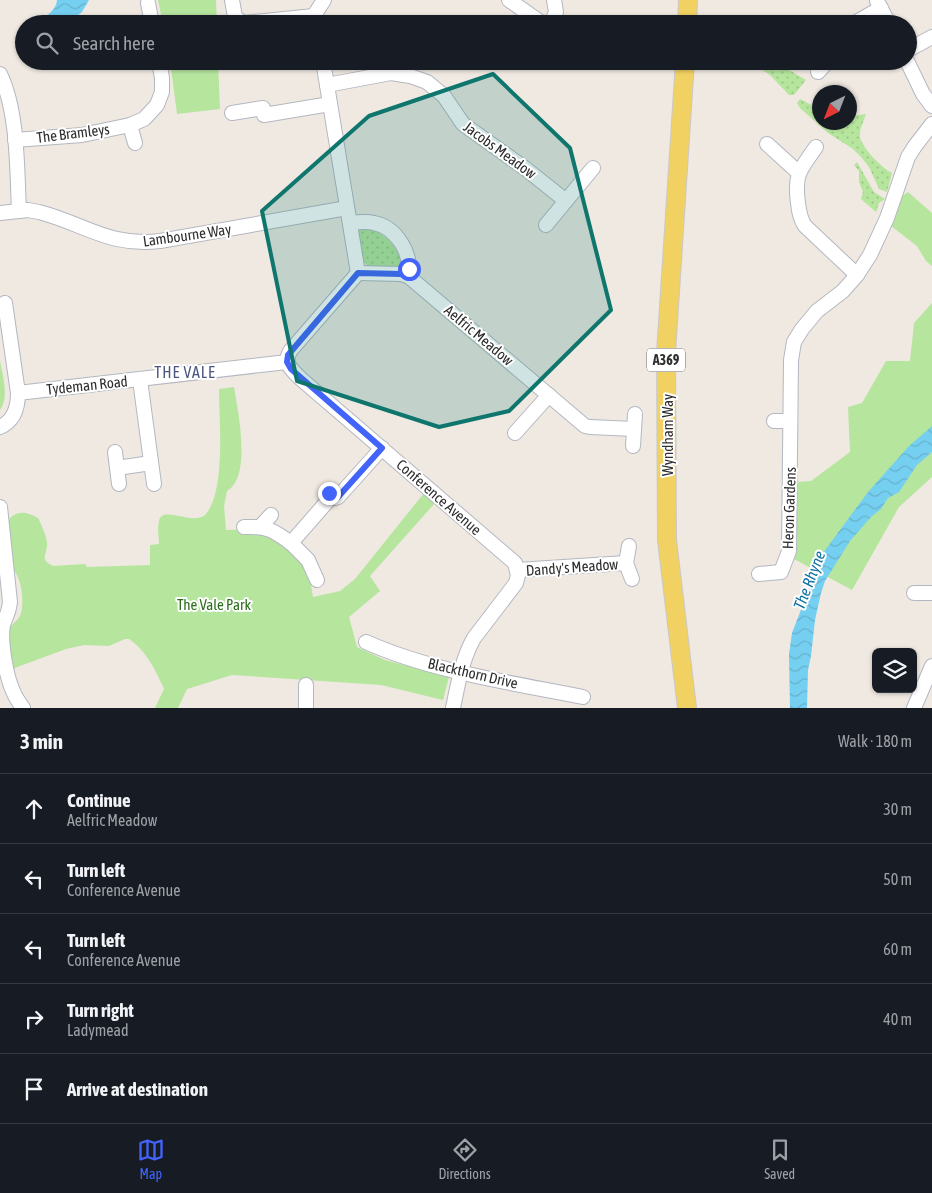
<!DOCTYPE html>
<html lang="en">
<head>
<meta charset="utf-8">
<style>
	body { margin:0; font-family:"Asap Condensed",sans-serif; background:#242831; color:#f1f3f6 }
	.controls { position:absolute; right:15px; bottom:15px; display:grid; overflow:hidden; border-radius:8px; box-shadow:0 1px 4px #0004 }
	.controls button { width:45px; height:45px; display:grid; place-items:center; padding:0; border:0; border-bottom:1px solid #363941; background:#171b24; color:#f1f3f6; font:25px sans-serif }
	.compass { position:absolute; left:812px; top:85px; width:45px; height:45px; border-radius:50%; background:#171b24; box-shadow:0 1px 4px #0004; rotate:222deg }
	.stop { position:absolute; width:15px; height:15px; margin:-11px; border:4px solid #4264fb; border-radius:50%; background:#fff }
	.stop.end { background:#4264fb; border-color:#fff; box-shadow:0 1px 5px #0008 }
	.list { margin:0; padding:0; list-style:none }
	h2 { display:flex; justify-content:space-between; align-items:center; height:65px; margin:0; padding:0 20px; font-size:21px }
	h2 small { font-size:16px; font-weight:400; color:#9ea1a6 }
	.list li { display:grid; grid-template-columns:32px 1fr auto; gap:15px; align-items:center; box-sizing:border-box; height:70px; padding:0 20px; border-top:1px solid #363941 }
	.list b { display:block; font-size:19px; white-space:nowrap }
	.list p { margin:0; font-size:16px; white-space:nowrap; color:#9ea1a6 }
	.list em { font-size:16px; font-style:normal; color:#9ea1a6 }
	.icon { flex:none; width:28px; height:28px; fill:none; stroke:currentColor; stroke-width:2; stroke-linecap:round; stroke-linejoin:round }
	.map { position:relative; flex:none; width:932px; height:708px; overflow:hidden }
	.search { position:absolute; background:#171b24; box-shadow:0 1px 4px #0004; left:15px; right:15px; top:15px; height:55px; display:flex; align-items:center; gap:12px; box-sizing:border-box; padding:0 18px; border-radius:28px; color:#9ea1a6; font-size:19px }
	.sheet { height:415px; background:#171b24 }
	nav { display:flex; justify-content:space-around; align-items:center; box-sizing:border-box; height:70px; border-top:1px solid #363941; background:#171b24; font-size:14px; color:#9ea1a6 }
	nav a { display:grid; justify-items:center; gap:2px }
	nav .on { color:#4264fb }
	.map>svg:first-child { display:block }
	.grass { fill:url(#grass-dots) }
	.park { fill:#b6e59e }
	.water { fill:url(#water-waves) }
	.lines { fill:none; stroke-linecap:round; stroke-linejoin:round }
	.minor-casing { stroke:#b4b7c1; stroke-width:16 }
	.major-casing { stroke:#c9c9c9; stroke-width:20 }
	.minor { stroke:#fff; stroke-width:14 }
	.major { stroke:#f2d163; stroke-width:18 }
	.route { stroke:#4264fb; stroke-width:6 }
	.marked { fill:#0f766e; fill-opacity:0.2; stroke:#0f766e; stroke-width:4; stroke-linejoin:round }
	.labels { text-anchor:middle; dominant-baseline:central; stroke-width:4; stroke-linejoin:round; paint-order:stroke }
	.shield { fill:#fff; stroke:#6d6d6d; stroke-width:1 }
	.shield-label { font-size:14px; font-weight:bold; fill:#2e2e2e }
	.street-label { font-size:15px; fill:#2e2e2e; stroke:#fff }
	.park-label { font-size:15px; fill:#2c6e1b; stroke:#fff }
	.neighbourhood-label { font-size:16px; letter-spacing:1px; fill:#4d5680; stroke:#fff }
	.water-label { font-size:16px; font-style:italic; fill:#0d6fa3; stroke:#fff }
</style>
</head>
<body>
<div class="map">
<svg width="932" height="708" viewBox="0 0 932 708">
	<defs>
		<pattern id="grass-dots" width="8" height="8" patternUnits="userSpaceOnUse" patternTransform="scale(1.25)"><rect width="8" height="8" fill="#b6e59e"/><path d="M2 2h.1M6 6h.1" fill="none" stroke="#9dc588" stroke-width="1.8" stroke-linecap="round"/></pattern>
		<pattern id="water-waves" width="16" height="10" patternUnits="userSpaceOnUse" patternTransform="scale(1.25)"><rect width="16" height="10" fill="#75cff0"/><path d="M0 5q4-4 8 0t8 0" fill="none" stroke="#66b2ce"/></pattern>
	</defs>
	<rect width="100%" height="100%" fill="#efe9e1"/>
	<g class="grass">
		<path d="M748,61H787L784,67L806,80L794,95H789L770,75Z"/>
		<path d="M800,99L819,109L820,122H850V116L866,114C864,121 859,130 860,137C862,148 883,169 892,173L887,192L879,189L869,167L861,157L853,149L828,133L800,108L797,103Z"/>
		<path d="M857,162L874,192L885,199L879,203L876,212L861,199L863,192L859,182V171L854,165Z"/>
		<path d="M369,229C387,233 400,250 403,268L369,266L363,262L358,232L360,230Z"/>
	</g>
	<g class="park">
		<path d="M158,0H216L217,24H163Z"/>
		<path d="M170,61H218L220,109L177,114Z"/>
		<path d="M908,192L932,213V266L926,261L917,246L891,226L901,197Z"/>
		<path d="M932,303V477L899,507L852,590L794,559L795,482L811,481L850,452L848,407L862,403L886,361H910L914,323Z"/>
		<path d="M0,360C2,375 10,397 0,410Z"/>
		<path d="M234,387C238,411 252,477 227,491L224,506L226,530L256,529L291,548L309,574L313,597L340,591L355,579L424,493L435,503L370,576L380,591L349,617L357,647L385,660L449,677L443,700L381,685L232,675L187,689L178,708H155L164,689C156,671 146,650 129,639H125L109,646L84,645L66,649L12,669L8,654L9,628C12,624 17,621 20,616C25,604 22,575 11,568L7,522C15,510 26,511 38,518C41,523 48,540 47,545C47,555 39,559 53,566L85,564L87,567L150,565V545L159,544C159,537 157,529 159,521C162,504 194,527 206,514C226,490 219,419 219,389Z"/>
	</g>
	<g class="water">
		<path d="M57,0H89L82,12L78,15V21L75,24H41C45,14 56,12 57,0Z"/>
		<path d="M932,426V452L917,465L899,492L888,498L881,509L871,517L850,541L825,581L821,593L815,620L811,656L808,670L807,708H790L789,654L792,633L823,553L868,492L909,446Z"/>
	</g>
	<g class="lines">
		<defs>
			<g id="minor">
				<path d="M232,0L235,17L243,23L314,16"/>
				<path d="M509,0L543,24"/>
				<path d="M877,1L889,24"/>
				<path d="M148,3L152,24"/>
				<path d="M315,24V14L324,0"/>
				<path d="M551,24L556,12L554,0"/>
				<path d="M853,24L881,8"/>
				<path d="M908,50L932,37"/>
				<path d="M323,61L358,273L291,350C282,363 292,370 301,379L515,563L518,575L516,583L474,638C462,659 458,684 453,708"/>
				<path d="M907,61L923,94L932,106"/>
				<path d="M818,72L828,61"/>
				<path d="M0,74C18,111 17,169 19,211"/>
				<path d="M327,85L391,73L410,76L427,82L444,96L463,124L526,169L566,201"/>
				<path d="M232,113L263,108L264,115L330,104"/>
				<path d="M130,125L135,143"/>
				<path d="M15,140L82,135L130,125L144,119L157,105L162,92V78L159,61"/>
				<path d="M767,144L799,173"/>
				<path d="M816,147C800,170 794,174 798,203C799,211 800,219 805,226L857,275"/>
				<path d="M0,213L28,210L39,212C85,224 109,247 160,241L347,208"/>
				<path d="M350,223C358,222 367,221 374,223C396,227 413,254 408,276"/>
				<path d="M546,225L593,168"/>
				<path d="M358,273L401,274L408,276L585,426L590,427L634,429"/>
				<path d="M5,303L18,393"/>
				<path d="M140,380L154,484"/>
				<path d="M774,421H790"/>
				<path d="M0,427C14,421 18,407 18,393L287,362"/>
				<path d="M515,433L549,395"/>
				<path d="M633,446L635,414"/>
				<path d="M115,452L119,484"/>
				<path d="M117,468L151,463"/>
				<path d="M329,493L335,498L338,497L382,448"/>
				<path d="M0,507L10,602C9,613 6,616 3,625C0,641 6,676 13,691C15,697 19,702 23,708"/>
				<path d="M261,526L271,515"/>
				<path d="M244,527C267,526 273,530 291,543L332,496"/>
				<path d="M291,543L308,560L317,580"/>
				<path d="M629,546L626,563L632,579"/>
				<path d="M517,570L626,563"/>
				<path d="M759,574L781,572L789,551L791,360L794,342L802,329L817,311L843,291L857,275L870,255L887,218L908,157L915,146L932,124"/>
				<path d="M914,593H932"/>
				<path d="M366,642C430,671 513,683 583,697"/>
				<path d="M306,708V685"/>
				<path d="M914,708L932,666"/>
			</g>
			<g id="major">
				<path d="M687,24L688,0"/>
				<path d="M685,61L666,353L667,540L687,708"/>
			</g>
		</defs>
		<use href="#minor" class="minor-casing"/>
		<use href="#major" class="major-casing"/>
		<use href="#minor" class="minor"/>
		<use href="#major" class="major"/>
	</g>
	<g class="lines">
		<path class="route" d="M329,493L335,498L338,497L382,448L291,369L287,362L288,355L358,273L401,274L408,276L409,269"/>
	</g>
	<path class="marked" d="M493,74L570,148L611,310L509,411L439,427L297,381L262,211L369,116Z"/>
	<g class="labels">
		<rect class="shield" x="647" y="348.5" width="38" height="23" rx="4"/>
		<g class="shield-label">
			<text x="666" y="360">A369</text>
		</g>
		<g class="street-label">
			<text transform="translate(73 133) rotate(-7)">The Bramleys</text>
			<text transform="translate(500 150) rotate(36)">Jacobs Meadow</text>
			<text transform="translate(187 235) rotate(-8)">Lambourne Way</text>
			<text transform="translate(479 335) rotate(40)">Aelfric Meadow</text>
			<text transform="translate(87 385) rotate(-6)">Tydeman Road</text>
			<text transform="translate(667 435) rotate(-90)">Wyndham Way</text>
			<text transform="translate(439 497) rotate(41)">Conference Avenue</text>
			<text transform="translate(789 508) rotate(-88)">Heron Gardens</text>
			<text transform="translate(572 567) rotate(-4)">Dandy's Meadow</text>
			<text transform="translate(473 673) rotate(13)">Blackthorn Drive</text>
		</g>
		<g class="park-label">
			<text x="214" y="604">The Vale Park</text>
		</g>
		<g class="neighbourhood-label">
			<text x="185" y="372">THE VALE</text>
		</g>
		<g class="water-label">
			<text transform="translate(809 580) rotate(-69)">The Rhyne</text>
		</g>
	</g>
</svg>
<div class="controls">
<button><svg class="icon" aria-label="layers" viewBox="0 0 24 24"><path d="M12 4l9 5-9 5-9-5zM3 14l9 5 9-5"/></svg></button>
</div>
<svg class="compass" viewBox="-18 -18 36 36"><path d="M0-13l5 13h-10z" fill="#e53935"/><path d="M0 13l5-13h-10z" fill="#9ea1a6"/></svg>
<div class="stop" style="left:409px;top:269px"></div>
<div class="stop end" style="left:329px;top:493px"></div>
<div class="search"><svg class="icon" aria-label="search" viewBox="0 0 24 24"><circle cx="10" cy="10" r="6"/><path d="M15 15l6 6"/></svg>Search here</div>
</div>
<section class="sheet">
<h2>3 min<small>Walk · 180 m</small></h2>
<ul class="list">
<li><svg class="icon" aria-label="ahead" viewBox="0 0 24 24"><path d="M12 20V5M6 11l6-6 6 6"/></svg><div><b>Continue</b><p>Aelfric Meadow</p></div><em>30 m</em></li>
<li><svg class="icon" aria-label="left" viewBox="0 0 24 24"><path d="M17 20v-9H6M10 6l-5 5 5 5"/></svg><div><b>Turn left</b><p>Conference Avenue</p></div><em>50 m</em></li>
<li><svg class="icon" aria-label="left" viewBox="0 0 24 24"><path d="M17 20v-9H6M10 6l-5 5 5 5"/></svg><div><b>Turn left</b><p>Conference Avenue</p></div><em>60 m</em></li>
<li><svg class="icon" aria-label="right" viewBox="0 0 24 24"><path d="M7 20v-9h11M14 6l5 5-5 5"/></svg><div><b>Turn right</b><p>Ladymead</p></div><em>40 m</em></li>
<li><svg class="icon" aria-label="arrive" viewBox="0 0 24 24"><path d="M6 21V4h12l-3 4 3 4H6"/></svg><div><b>Arrive at destination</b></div></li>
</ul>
</section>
<nav>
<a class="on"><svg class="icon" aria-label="map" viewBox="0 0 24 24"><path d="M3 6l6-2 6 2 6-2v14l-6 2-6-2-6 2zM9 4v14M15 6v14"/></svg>Map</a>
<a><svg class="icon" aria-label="directions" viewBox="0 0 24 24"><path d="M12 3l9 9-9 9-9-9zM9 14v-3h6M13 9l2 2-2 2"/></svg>Directions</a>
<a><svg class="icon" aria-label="saved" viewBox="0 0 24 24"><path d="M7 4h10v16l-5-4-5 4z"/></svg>Saved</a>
</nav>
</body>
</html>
